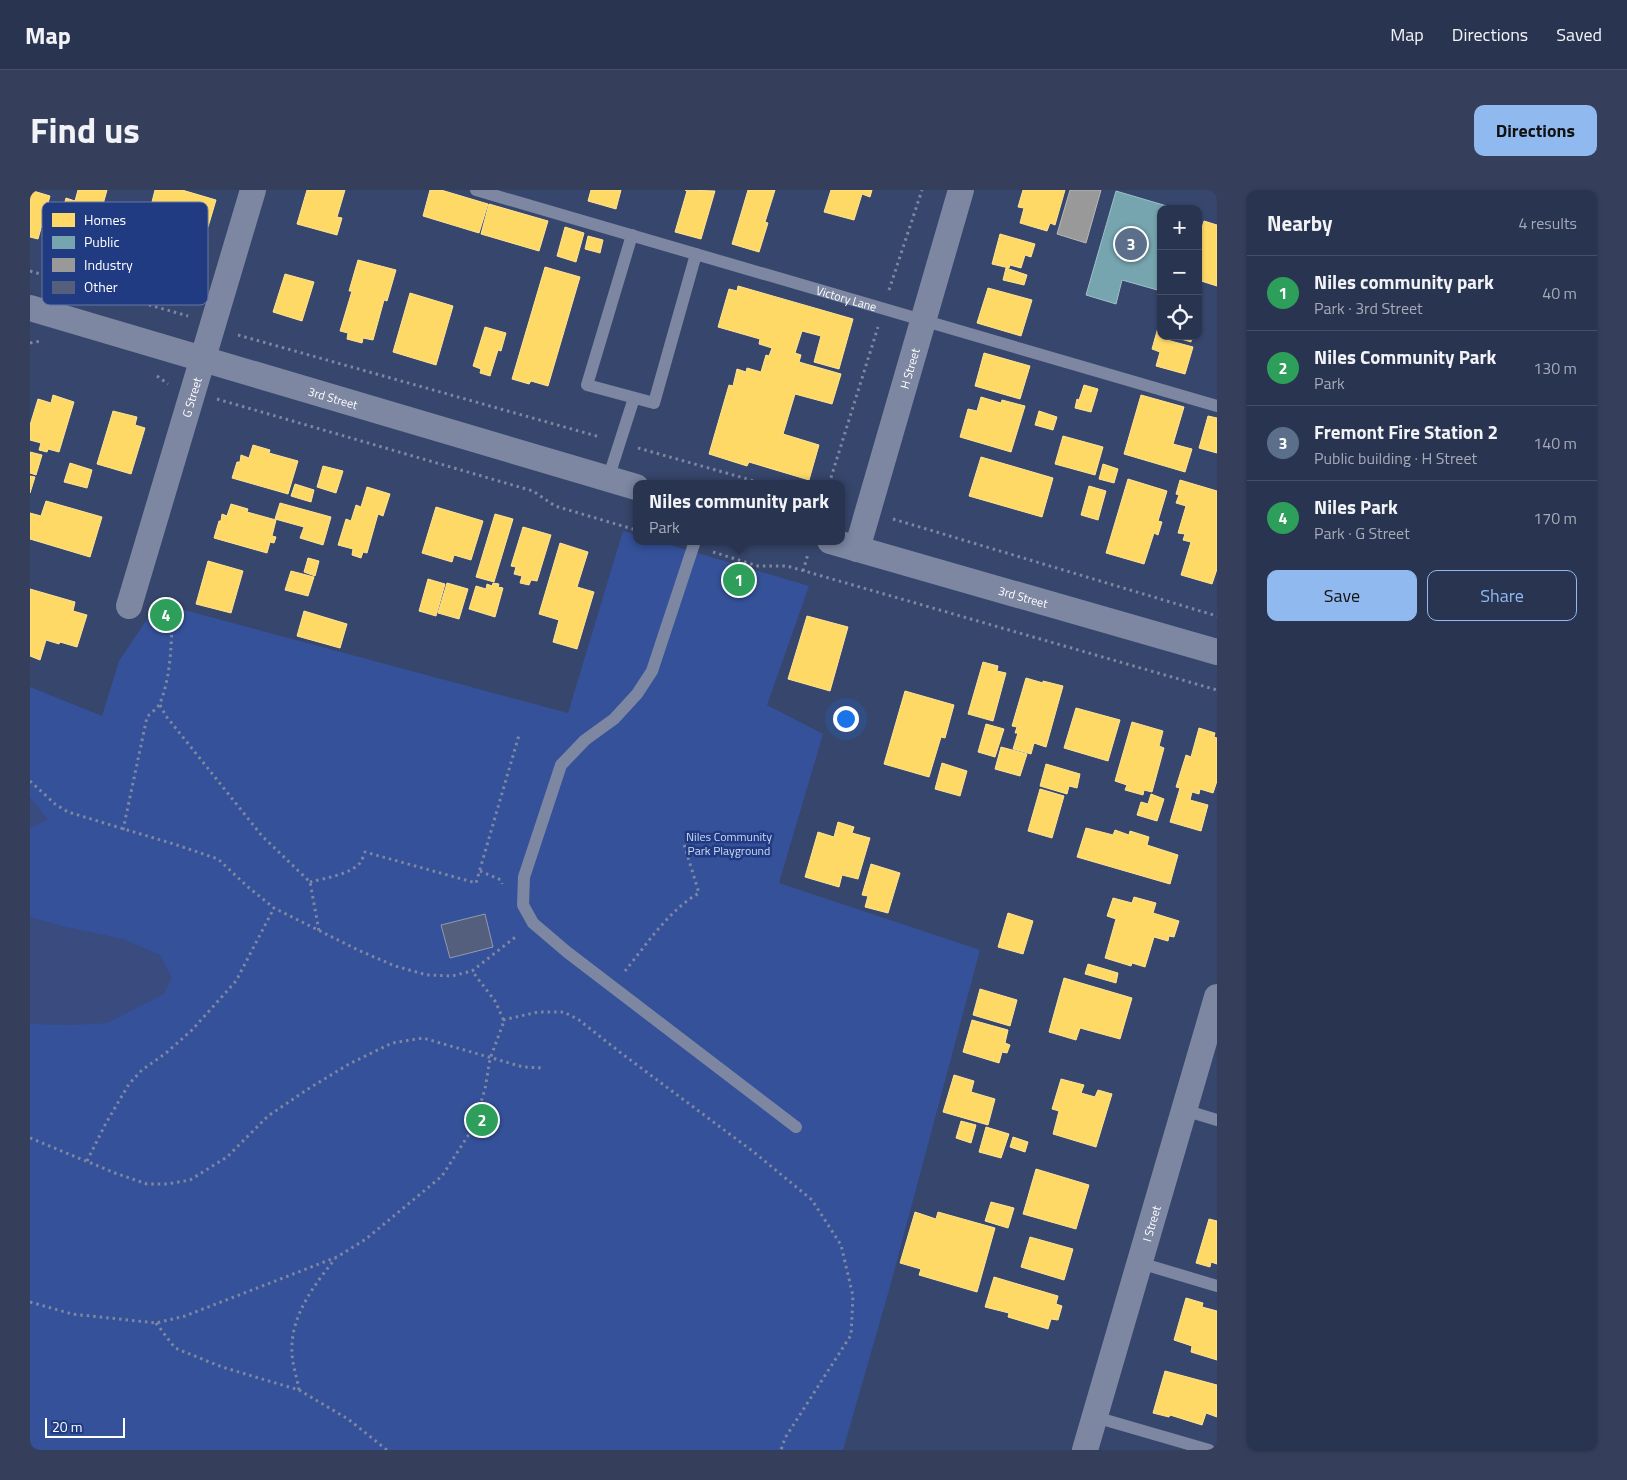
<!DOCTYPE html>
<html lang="en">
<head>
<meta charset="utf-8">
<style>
	body { margin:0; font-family:"Titillium Web",sans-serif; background:#353f5b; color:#f1f3f6 }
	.controls { position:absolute; right:15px; top:15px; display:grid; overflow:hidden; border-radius:10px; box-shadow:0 1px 4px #0004 }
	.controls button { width:45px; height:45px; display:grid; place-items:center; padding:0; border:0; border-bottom:1px solid #454f68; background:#293451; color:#f1f3f6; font:25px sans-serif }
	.scale { position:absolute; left:15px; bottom:12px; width:80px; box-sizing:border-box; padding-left:5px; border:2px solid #fff; border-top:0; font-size:14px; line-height:18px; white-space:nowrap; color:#fff; -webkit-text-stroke:4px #213b82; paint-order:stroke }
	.you { position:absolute; left:815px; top:528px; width:18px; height:18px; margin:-12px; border:4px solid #fff; border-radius:50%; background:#1a73e8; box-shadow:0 0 0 8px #1a73e833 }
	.badge { display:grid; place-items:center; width:32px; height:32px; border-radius:50%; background:#90b9f0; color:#fff; font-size:16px; font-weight:700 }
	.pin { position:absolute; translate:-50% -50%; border:2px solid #fff; box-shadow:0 1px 5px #0006 }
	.popup { position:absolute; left:603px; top:290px; width:212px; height:65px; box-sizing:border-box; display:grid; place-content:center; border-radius:10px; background:#293451; filter:drop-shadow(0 1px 4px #0005); font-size:16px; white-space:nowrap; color:#a5aab7 }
	.popup b { font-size:19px; color:#f1f3f6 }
	.popup::after { content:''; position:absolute; left:50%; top:100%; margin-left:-10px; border:10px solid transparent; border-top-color:#293451 }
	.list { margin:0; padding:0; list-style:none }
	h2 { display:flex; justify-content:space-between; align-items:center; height:65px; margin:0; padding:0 20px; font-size:21px }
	h2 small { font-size:16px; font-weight:400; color:#a5aab7 }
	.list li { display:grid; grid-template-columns:32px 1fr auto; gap:15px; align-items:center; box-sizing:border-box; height:75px; padding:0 20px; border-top:1px solid #454f68 }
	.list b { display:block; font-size:19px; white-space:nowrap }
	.list p { margin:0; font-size:16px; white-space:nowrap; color:#a5aab7 }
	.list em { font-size:16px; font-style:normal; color:#a5aab7 }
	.actions { display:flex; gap:10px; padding:15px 20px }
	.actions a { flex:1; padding:11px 0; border:1px solid #90b9f0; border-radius:10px; text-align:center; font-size:18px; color:#90b9f0 }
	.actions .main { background:#90b9f0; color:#111 }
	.icon { flex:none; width:28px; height:28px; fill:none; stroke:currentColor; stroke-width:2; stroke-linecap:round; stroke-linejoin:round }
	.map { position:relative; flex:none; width:1187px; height:1260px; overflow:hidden; border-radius:10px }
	header { display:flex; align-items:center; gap:30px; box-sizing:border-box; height:70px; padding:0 25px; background:#293451; border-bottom:1px solid #454f68 }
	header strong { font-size:24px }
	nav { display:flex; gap:28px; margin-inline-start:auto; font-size:18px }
	.intro { display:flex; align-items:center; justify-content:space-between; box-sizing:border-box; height:120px; padding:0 30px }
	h1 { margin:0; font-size:35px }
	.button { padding:12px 22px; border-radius:10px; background:#90b9f0; color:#111; font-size:18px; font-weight:700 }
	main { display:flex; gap:30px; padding:0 30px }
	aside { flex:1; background:#293451; border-radius:10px; box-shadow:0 1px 4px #0004 }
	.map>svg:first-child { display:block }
	.green { fill:#355199 }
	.water { fill:#3a4b7f }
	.homes { fill:#ffd966; stroke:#ffe494 }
	.public { fill:#76a5af; stroke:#9fc0c7 }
	.industry { fill:#999; stroke:#b8b8b8 }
	.building { fill:#535f7d; stroke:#919ab0 }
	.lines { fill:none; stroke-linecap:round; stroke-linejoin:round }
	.path { stroke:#7d87a2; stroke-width:3; stroke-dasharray:2.5 4; stroke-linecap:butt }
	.lane { stroke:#7d87a2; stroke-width:12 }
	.street { stroke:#7d87a2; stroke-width:26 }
	.labels { text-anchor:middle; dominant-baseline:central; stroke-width:5; stroke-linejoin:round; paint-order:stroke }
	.street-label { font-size:12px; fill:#fff; stroke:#213b82 }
	.park-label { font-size:12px; fill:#ccd8f6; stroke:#213b82 }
	.key { fill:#213b82; stroke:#6476a8; stroke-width:1 }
	.key-label { font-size:14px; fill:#fff }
</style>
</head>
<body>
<header>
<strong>Map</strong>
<nav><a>Map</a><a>Directions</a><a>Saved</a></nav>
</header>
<div class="intro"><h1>Find us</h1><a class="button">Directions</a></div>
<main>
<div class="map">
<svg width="1187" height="1260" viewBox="0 0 1187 1260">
	<rect width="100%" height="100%" fill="#37466c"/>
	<path class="green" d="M593,341L606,345V351H627L779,396L737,515L793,544L749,693L950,760L859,1100L813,1260H0V497L72,526L89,471L128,413L538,523Z"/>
	<g class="water">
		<path d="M0,607L18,630L0,638Z"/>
		<path d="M0,727L32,736L93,749L130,765L142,788L134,804L77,833L41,835L0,834Z"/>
	</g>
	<g class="homes">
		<path d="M0,0L20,6L8,49L0,47Z"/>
		<path d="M48,0H77L72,18L96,25L86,57L56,48L53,60L49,59L48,63L25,56L26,52H24L36,8L45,11Z"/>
		<path d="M125,0H152L186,10L178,37L158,32L157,34L152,32L153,30L120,20Z"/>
		<path d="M277,0H315L307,27L312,28L307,45L267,34Z"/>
		<path d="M400,0H411L458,14L449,43L393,26Z"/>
		<path d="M561,0H591L586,19L558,11Z"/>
		<path d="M655,0L685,1L671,49L645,42L657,1Z"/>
		<path d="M718,0H745L735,32L738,33L729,62L702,54Z"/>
		<path d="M801,0H842L840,7L832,4L824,30L794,22Z"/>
		<path d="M993,0H1035L1025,35L1020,33L1017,41L990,33L994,18L988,17Z"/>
		<path d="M459,14L518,31L509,61L451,44Z"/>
		<path d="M1174,31L1187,35V96L1168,90V51Z"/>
		<path d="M535,37L554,43L546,72L527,66Z"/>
		<path d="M970,44L1005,54L1001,67L995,65L991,78L980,75L979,78L962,74Z"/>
		<path d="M558,46L573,50L570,63L555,59Z"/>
		<path d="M328,70L366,80L357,111L354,110L343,150L333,148L332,153L317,149L318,143L310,141L322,101H319Z"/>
		<path d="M515,77L550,87L518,196L501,191L499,194L482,189Z"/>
		<path d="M976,78L997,85L994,95L973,90Z"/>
		<path d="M255,84L284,92L272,131L243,122Z"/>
		<path d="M708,96L823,129L809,179L784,172L791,146L772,141L765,163L771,165L769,172L811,184L802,214L765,204L753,244L789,255L779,290L719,272L717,276L679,264L699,195L703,196L707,179L716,182L717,178L731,182L736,165L739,166L742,158L729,154L730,149L688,137L699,99L707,101Z"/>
		<path d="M958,98L1002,110L991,146L947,133Z"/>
		<path d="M380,103L423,116L406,175L363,162Z"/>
		<path d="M1131,127V146H1138L1137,150L1163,157L1155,184L1126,176L1130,162L1122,159Z"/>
		<path d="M455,137L476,143L471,161L468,160L460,186L450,183L451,179L443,176Z"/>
		<path d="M1141,146H1162L1161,152Z"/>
		<path d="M954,163L1000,176L990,209L945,196Z"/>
		<path d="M1054,195L1068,199L1061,222L1045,218L1047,209L1049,210Z"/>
		<path d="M23,205L44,212L29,262L18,259L17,262L9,260L11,253L0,250V235L8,209L21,213Z"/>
		<path d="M1111,205L1154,217L1143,254L1162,259L1155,282L1094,264Z"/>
		<path d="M951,207L971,213L972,210L995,216L981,262L930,247L938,219L947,221Z"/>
		<path d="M83,221L107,227L105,235L115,238L101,284L67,274Z"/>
		<path d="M1009,221L1027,227L1023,240L1005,235Z"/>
		<path d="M1178,226L1187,228V263L1169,258Z"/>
		<path d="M1033,246L1073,257L1065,285L1025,274Z"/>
		<path d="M223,255L240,260L239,263L268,271L258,304L202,288L207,272H210L211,265L219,268Z"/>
		<path d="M0,262L12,265L6,285L0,283Z"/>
		<path d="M951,267L1023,288L1012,327L939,306Z"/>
		<path d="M40,273L62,280L57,298L34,292Z"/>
		<path d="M1073,274L1088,279L1084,293L1069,289Z"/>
		<path d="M293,276L313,281L306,303L287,297Z"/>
		<path d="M0,286L5,287L0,303Z"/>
		<path d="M1098,289L1137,301L1128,331L1132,332L1128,345L1124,343L1114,374L1076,363Z"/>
		<path d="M1150,290L1187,301V379L1182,394L1151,385L1161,352L1153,350L1155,344L1148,343L1156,316L1146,313L1149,305L1146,304Z"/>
		<path d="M265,294L284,300L281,312L261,306Z"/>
		<path d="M1059,296L1076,301L1068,330L1051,325Z"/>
		<path d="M337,297L360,304L353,326L348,324L337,363L333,362L331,368L322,365L323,359L308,355L316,329L321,331L326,315L331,317Z"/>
		<path d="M16,311L72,327L60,367L0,349V323L11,326Z"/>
		<path d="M250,313L301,327L293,355L270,348L274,337L245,329Z"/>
		<path d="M201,314L218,319L217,322L246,330L242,346L246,347L244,353L240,352L237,363L184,348L189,331H191L192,324L197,326Z"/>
		<path d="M406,317L453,331L441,370L424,365L422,372L392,363Z"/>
		<path d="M465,324L483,329L464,392L446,387Z"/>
		<path d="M493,337L521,345L507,391L501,390L499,395L490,393L492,386L484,384L486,377L481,376Z"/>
		<path d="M530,353L558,362L547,397L564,402L547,459L523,452L529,430L509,424Z"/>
		<path d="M278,368L289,371L285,386L274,382Z"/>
		<path d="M178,371L213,381L201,423L166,414Z"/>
		<path d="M261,381L284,387L278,406L255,400Z"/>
		<path d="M398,389L415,394L406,426L389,421Z"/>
		<path d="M417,393L438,399L429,429L408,423Z"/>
		<path d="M463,393L469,394L468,397L473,398L465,427L439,419L446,396L456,399L457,394L462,396Z"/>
		<path d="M0,399L45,412L43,421L57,425L47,457L30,452L29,454L16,450L10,470L0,466Z"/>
		<path d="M274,421L317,434L310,458L267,446Z"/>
		<path d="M777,426L818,437L800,501L758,489Z"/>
		<path d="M953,472L968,476L967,481L976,483L963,531L938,524Z"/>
		<path d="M996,488L1013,493V491L1033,496L1016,557L1004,553L1001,564L983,559L988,543H985L987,537L982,536Z"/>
		<path d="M875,501L924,515L915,548L911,547L899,587L854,574Z"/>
		<path d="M1046,518L1090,530L1078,571L1034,558Z"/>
		<path d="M1102,532L1133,541L1129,556L1134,558L1122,602L1114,600L1113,605L1095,600L1097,595L1085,591Z"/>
		<path d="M956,534L974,539L965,567L948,562Z"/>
		<path d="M1169,538L1185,543L1184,547L1187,548V591L1183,603L1170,599L1169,604L1162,602L1160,610L1178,615L1171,641L1140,632L1150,598L1146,597L1156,565L1161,567Z"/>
		<path d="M971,557L997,564L990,586L965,579Z"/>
		<path d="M912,573L937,581L930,606L905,599Z"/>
		<path d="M1016,574L1050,584L1047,598L1039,596L1037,604L1010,596Z"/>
		<path d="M1010,599L1034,606L1022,648L998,641Z"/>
		<path d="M1121,604L1134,609L1127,631L1107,625L1111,612L1118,614Z"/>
		<path d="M808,632L824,637L822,643L840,648L828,689L812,685L809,697L775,687L788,642L804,647Z"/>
		<path d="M1056,638L1083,645L1085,640L1099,645L1100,641L1119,647L1117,655L1148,665L1140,694L1047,667Z"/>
		<path d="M841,674L870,683L858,723L835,717L838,706L832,705Z"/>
		<path d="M1104,707L1126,713L1123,723L1149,731L1144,747L1139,746L1138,751L1124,747L1115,777L1102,773L1101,776L1075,768L1086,729L1077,726L1083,708L1102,713Z"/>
		<path d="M978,723L1003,731L993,764L968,757Z"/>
		<path d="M1058,774L1088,783L1086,793L1055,784Z"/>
		<path d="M1034,788L1102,808L1090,849L1050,838L1046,850L1019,842Z"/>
		<path d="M950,799L987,810L980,836L943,825Z"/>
		<path d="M942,830L978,840L975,853L980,855L977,863L972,862L969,873L933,862Z"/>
		<path d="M924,885L944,891L941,902L965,909L958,935L913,922Z"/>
		<path d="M1031,889L1054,895L1051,903L1065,907L1068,900L1082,904L1066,957L1023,944L1029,921L1022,919Z"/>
		<path d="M931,931L946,935L941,953L926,948Z"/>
		<path d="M956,937L979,944L971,968L949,962Z"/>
		<path d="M983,947L998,952L995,962L980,957Z"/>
		<path d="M1006,979L1059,995L1046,1039L993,1024Z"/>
		<path d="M961,1012L984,1018L978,1038L955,1031Z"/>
		<path d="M885,1022L906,1029L908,1022L965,1038L947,1102L889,1085L891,1079L870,1073Z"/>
		<path d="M1179,1029L1187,1031V1074L1181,1072L1180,1077L1166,1073Z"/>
		<path d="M1000,1047L1043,1059L1034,1090L991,1077Z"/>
		<path d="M964,1087L1028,1106L1026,1114L1032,1116L1028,1130L1021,1129L1018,1139L978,1127L979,1123L955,1117Z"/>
		<path d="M1156,1108L1173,1113L1172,1117L1187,1121V1170L1161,1162L1162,1156L1144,1150Z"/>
		<path d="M1135,1181L1187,1195V1227L1176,1223L1172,1235L1140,1225L1139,1227L1123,1223Z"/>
	</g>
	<path class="public" d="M1086,1L1147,19H1131V101L1092,90L1086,114L1056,105Z"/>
	<path class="industry" d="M1040,0H1071L1056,53L1027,44Z"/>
	<path class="building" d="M455,724L463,757L420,768L411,735Z"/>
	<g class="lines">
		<g class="path">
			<path d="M0,81L158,126"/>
			<path d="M859,100L892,0"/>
			<path d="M208,145L570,247"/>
			<path d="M0,153L11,151"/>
			<path d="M127,186L138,194"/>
			<path d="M187,209L503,301L525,316L606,340"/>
			<path d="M608,258L735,294"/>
			<path d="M799,294L848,137"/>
			<path d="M863,329L1187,426"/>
			<path d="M683,362L728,376H757L1187,500"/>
			<path d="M773,381L778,364"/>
			<path d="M130,515L136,526L232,646L280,692L289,741"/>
			<path d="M0,591L25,614L38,622L147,655L188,669L218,697L244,718L328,760L365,776L397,785L422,786L442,781L488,745"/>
			<path d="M93,640L117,527C121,523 128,518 130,513C140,489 141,460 142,436L135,428L123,424"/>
			<path d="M450,681L471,690L472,694"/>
			<path d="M280,692C295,688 319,685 330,673C332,670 334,665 335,662L446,693L489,545"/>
			<path d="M595,781C617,754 638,721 669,703L653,651"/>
			<path d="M473,830L508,822H534L549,830L591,863L725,963L782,1010L811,1055L823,1106L821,1145L755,1248L751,1260"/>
			<path d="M0,948L85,983L117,994H137L160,990L197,967L238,926L278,899L319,874L362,853L393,848L493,877L514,878"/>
			<path d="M57,971L76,933L99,894L112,880L136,863L162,840L206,791L244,718"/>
			<path d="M0,1112L42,1124L126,1133L155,1126L307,1067L336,1049L412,986L443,938L455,899L460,869L474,831L465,811L442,781"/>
			<path d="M126,1133L145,1158L192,1177L269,1200L318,1229L357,1260"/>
			<path d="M269,1200C267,1187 262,1174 262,1162C260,1126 285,1094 305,1069"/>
		</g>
		<g class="lane">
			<path id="s1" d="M446,0L1187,216"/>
			<path d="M602,45L557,195L624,213L666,64"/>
			<path d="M578,289L604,208"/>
			<path d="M665,351L622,481L607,504L584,529L555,550L531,575L494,687L493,715L503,733L537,762L766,937"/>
			<path d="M1154,920L1187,930"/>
			<path d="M1110,1073L1187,1096"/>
			<path d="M1065,1227L1179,1260"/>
		</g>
		<g class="street">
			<path id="s2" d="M0,118L606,297"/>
			<path id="s3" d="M800,351L1187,462"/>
			<path id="s4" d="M827,359L931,0"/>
			<path id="s5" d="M99,416L223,0"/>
			<path id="s6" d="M1055,1260L1187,807"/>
		</g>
	</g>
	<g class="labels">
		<g class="street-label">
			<text stroke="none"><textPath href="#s1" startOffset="386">Victory Lane</textPath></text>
			<text stroke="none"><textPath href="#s4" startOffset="188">H Street</textPath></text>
			<text stroke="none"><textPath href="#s5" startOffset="218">G Street</textPath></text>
			<text stroke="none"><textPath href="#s2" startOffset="316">3rd Street</textPath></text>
			<text stroke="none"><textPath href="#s3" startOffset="201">3rd Street</textPath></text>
			<text stroke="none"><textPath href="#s6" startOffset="236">I Street</textPath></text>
		</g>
		<g class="park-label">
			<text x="699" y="646">Niles Community<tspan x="699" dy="14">Park Playground</tspan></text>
		</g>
	</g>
	<rect x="12" y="12" width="166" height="103" rx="8" class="key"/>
	<rect x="22" y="23" width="23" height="14" fill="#ffd966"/>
	<rect x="22" y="46" width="23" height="13" fill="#76a5af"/>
	<rect x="22" y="68" width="23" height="14" fill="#999"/>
	<rect x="22" y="91" width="23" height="13" fill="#535f7d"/>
	<g class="key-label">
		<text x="54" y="35">Homes</text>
		<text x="54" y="57">Public</text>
		<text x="54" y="80">Industry</text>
		<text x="54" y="102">Other</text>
	</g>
</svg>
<div class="controls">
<button>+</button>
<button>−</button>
<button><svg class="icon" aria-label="locate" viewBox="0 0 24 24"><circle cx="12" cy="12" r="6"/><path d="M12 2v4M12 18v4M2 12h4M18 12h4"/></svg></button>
</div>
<div class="scale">20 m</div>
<div class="you"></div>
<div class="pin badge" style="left:709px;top:390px;background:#2e9e5b">1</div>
<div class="popup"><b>Niles community park</b>Park</div>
<div class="pin badge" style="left:452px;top:930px;background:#2e9e5b">2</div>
<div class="pin badge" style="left:1101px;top:54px;background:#5c6f8a">3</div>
<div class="pin badge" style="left:136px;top:425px;background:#2e9e5b">4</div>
</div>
<aside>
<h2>Nearby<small>4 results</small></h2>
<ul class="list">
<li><span class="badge" style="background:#2e9e5b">1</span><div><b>Niles community park</b><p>Park · 3rd Street</p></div><em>40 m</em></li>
<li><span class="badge" style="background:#2e9e5b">2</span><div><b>Niles Community Park</b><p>Park</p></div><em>130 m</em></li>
<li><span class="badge" style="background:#5c6f8a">3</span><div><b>Fremont Fire Station 2</b><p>Public building · H Street</p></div><em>140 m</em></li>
<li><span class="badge" style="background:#2e9e5b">4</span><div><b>Niles Park</b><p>Park · G Street</p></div><em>170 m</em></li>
</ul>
<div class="actions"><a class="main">Save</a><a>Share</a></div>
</aside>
</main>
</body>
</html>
